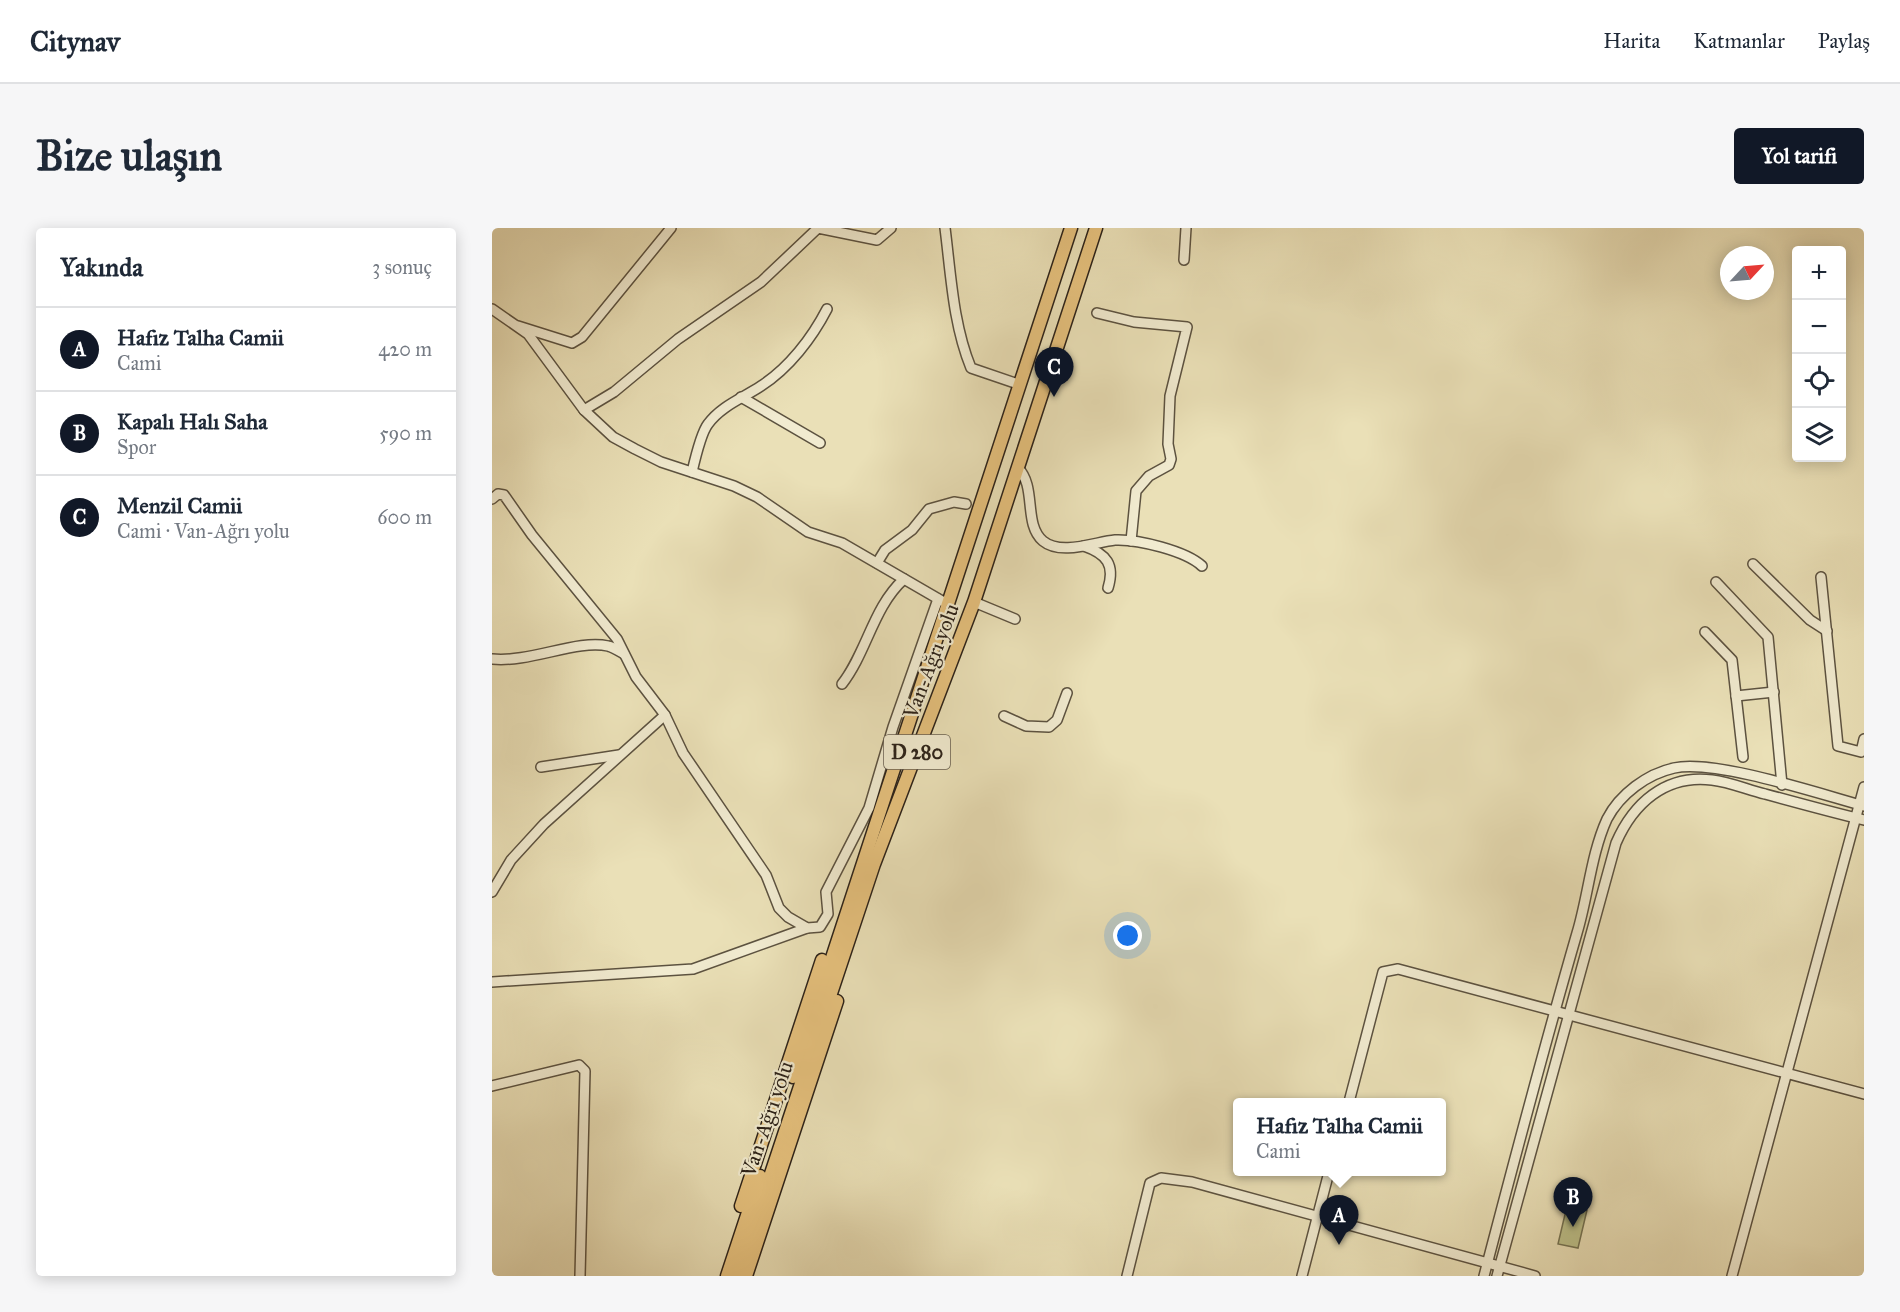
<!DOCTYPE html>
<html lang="tr">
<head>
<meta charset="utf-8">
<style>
	body { margin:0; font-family:"IM FELL Great Primer",serif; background:#f6f6f7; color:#1f2937 }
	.controls { position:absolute; right:18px; top:18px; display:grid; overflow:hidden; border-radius:6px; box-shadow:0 3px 15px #0003 }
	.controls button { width:54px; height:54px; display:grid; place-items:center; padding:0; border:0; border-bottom:2px solid #e0e1e3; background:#fff; color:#1f2937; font:30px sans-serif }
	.compass { position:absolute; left:1228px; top:18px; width:54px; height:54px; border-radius:50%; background:#fff; box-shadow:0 3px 15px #0003; rotate:64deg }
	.you { position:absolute; left:636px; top:708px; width:21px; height:21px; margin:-15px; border:4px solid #fff; border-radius:50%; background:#1a73e8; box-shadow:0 0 0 9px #1a73e833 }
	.badge { display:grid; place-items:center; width:39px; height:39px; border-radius:50%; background:#111827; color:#fff; font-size:20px; font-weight:700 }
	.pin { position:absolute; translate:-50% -50px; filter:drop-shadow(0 2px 3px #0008) }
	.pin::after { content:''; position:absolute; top:32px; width:21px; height:18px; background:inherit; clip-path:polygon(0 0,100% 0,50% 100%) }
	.popup { position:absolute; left:741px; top:870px; width:213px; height:78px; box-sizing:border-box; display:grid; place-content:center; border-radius:6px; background:#fff; filter:drop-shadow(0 2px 4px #0005); font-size:20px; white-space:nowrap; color:#747a83 }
	.popup b { font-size:22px; color:#1f2937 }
	.popup::after { content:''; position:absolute; left:50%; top:100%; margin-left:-12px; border:12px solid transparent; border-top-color:#fff }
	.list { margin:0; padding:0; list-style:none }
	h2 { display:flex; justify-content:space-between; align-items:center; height:78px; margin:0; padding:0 24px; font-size:26px }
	h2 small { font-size:20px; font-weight:400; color:#747a83 }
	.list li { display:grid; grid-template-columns:39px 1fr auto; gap:18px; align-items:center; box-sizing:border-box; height:84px; padding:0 24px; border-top:2px solid #e0e1e3 }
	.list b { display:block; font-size:22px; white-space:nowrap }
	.list p { margin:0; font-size:20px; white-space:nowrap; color:#747a83 }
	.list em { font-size:20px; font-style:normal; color:#747a83 }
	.icon { flex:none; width:33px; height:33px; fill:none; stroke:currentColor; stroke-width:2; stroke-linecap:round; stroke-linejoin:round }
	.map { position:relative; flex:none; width:1372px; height:1048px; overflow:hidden; border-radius:6px }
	header { display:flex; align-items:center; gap:36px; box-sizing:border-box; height:84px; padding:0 30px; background:#fff; border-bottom:2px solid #e0e1e3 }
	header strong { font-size:28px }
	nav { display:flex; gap:33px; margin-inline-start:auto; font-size:21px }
	.intro { display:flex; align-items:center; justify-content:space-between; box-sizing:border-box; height:144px; padding:0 36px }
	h1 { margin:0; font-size:42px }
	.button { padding:15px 27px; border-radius:6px; background:#111827; color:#fff; font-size:21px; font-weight:700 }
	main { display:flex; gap:36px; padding:0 36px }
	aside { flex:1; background:#fff; border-radius:6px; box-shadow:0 3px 15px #0003 }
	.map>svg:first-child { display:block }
	.green { fill:#bdc18a; stroke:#747252; stroke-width:1.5 }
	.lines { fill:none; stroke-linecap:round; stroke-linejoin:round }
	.minor-casing { stroke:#5c5240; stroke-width:12 }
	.highway-casing { stroke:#2c2219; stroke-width:15 }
	.minor { stroke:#f1ebd0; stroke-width:9 }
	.highway { stroke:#e5c07c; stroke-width:12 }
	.labels { text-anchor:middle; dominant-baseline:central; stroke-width:4.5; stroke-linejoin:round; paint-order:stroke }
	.shield { fill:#f1ebd0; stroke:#675e50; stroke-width:1.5 }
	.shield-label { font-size:20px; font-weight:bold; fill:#2c2219 }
	.street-label { font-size:21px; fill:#2c2219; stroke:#f1ebd0 }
</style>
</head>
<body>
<header>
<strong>Citynav</strong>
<nav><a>Harita</a><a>Katmanlar</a><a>Paylaş</a></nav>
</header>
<div class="intro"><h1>Bize ulaşın</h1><a class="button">Yol tarifi</a></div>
<main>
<aside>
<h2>Yakında<small>3 sonuç</small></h2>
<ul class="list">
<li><span class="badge">A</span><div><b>Hafız Talha Camii</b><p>Cami</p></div><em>420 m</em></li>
<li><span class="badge">B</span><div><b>Kapalı Halı Saha</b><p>Spor</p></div><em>590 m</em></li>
<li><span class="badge">C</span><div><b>Menzil Camii</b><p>Cami · Van-Ağrı yolu</p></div><em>600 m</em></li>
</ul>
</aside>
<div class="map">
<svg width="1372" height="1048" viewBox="0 0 1372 1048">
	<rect width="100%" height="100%" fill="#eae0b7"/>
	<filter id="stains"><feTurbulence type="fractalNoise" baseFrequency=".00333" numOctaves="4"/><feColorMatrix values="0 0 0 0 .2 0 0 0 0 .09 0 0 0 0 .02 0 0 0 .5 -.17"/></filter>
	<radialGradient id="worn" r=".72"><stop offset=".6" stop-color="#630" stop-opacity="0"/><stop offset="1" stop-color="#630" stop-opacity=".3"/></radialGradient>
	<path class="green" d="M1075,978L1095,982L1086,1020L1066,1016Z"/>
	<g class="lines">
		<defs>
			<g id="minor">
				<path d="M399,0L385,12L326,0L269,54L186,111L122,164L92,182L121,209L143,221L169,234L242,258L265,269L316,304L350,315L450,373"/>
				<path d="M453,0C459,47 461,96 479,140L526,156"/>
				<path d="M692,32L694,0"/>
				<path d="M0,81L36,106L92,182"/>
				<path d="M605,85L642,94L695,99L678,168L676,216L679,231L677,237L657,248L644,263L639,313"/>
				<path d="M26,98L80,115L90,109L179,0"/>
				<path d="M249,169L328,215"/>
				<path d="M526,240C545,259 531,296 551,313C569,328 603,314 623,312C646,311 694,323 710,338"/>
				<path d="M200,244C203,231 209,205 216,196C229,178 251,170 269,158C297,140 320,110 335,81"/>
				<path d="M0,271L6,266L12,267L40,307L125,411L144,449L173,487L191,525L274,647L287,680L296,689L315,700L328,699L336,686L334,664L377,580L401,499L446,371"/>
				<path d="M592,318C615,326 623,337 616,360"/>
				<path d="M385,335L393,322L420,302L437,281L462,274L474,276"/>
				<path d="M1261,336L1318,392L1335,403"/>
				<path d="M1329,349L1346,518L1369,524L1372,511"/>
				<path d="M1224,354L1276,409L1290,557"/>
				<path d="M482,374L523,391"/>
				<path d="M1213,404L1240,432L1251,529"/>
				<path d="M0,431C38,435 85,411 116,418C121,419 127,423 132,426"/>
				<path d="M350,456C375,424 381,379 412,351"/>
				<path d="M1244,468L1282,464"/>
				<path d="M512,488L534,498L557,499L565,492L575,465"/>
				<path d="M49,539L127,527"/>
				<path d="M0,664L19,632L52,596L173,487"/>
				<path d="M0,754L201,741L315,700"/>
				<path d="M0,858L87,837L93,843L88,1048"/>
				<path d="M857,874L891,744L906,741L1372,866"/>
				<path d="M635,1048L658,955L669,950L700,954L1043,1048"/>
				<path d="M810,1048L837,944"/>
				<path d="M992,1048C1022,933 1052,819 1085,705C1096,669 1099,626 1115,591C1128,566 1155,546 1182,540C1223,531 1328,566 1372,578"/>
				<path d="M1005,1048L1124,615C1141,576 1173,546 1220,552C1238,554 1256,562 1273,566C1306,575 1339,584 1372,592"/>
				<path d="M1240,1048L1372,559"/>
			</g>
			<g id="highway">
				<path d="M301,849L579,0"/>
				<path d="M249,978L330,732"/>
				<path d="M235,1048L268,948"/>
				<path d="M245,1048L382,636L482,374L604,0"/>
				<path d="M254,1048L345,773"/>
			</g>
		</defs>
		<use href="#minor" class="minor-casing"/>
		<use href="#highway" class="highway-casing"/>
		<use href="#minor" class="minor"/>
		<use href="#highway" class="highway"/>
	</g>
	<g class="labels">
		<rect class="shield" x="392" y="507" width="66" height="34" rx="4.5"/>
		<g class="shield-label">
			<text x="425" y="524">D 280</text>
		</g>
		<g class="street-label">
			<text transform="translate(439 433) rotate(-69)">Van-Ağrı yolu</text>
			<text transform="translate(275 891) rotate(-71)">Van-Ağrı yolu</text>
		</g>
	</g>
	<rect width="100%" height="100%" filter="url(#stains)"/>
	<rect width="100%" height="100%" fill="url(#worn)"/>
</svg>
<div class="controls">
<button>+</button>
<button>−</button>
<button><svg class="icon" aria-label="locate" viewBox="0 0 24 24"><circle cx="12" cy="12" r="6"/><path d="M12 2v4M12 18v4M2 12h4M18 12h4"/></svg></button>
<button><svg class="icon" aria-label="layers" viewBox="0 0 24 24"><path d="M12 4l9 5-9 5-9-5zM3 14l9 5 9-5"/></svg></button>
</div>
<svg class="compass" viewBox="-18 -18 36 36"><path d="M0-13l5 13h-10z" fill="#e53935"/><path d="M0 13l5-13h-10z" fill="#747a83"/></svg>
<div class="you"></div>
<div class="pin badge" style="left:847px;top:1017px">A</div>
<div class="popup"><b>Hafız Talha Camii</b>Cami</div>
<div class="pin badge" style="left:1081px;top:999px">B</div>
<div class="pin badge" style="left:562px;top:169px">C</div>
</div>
</main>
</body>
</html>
